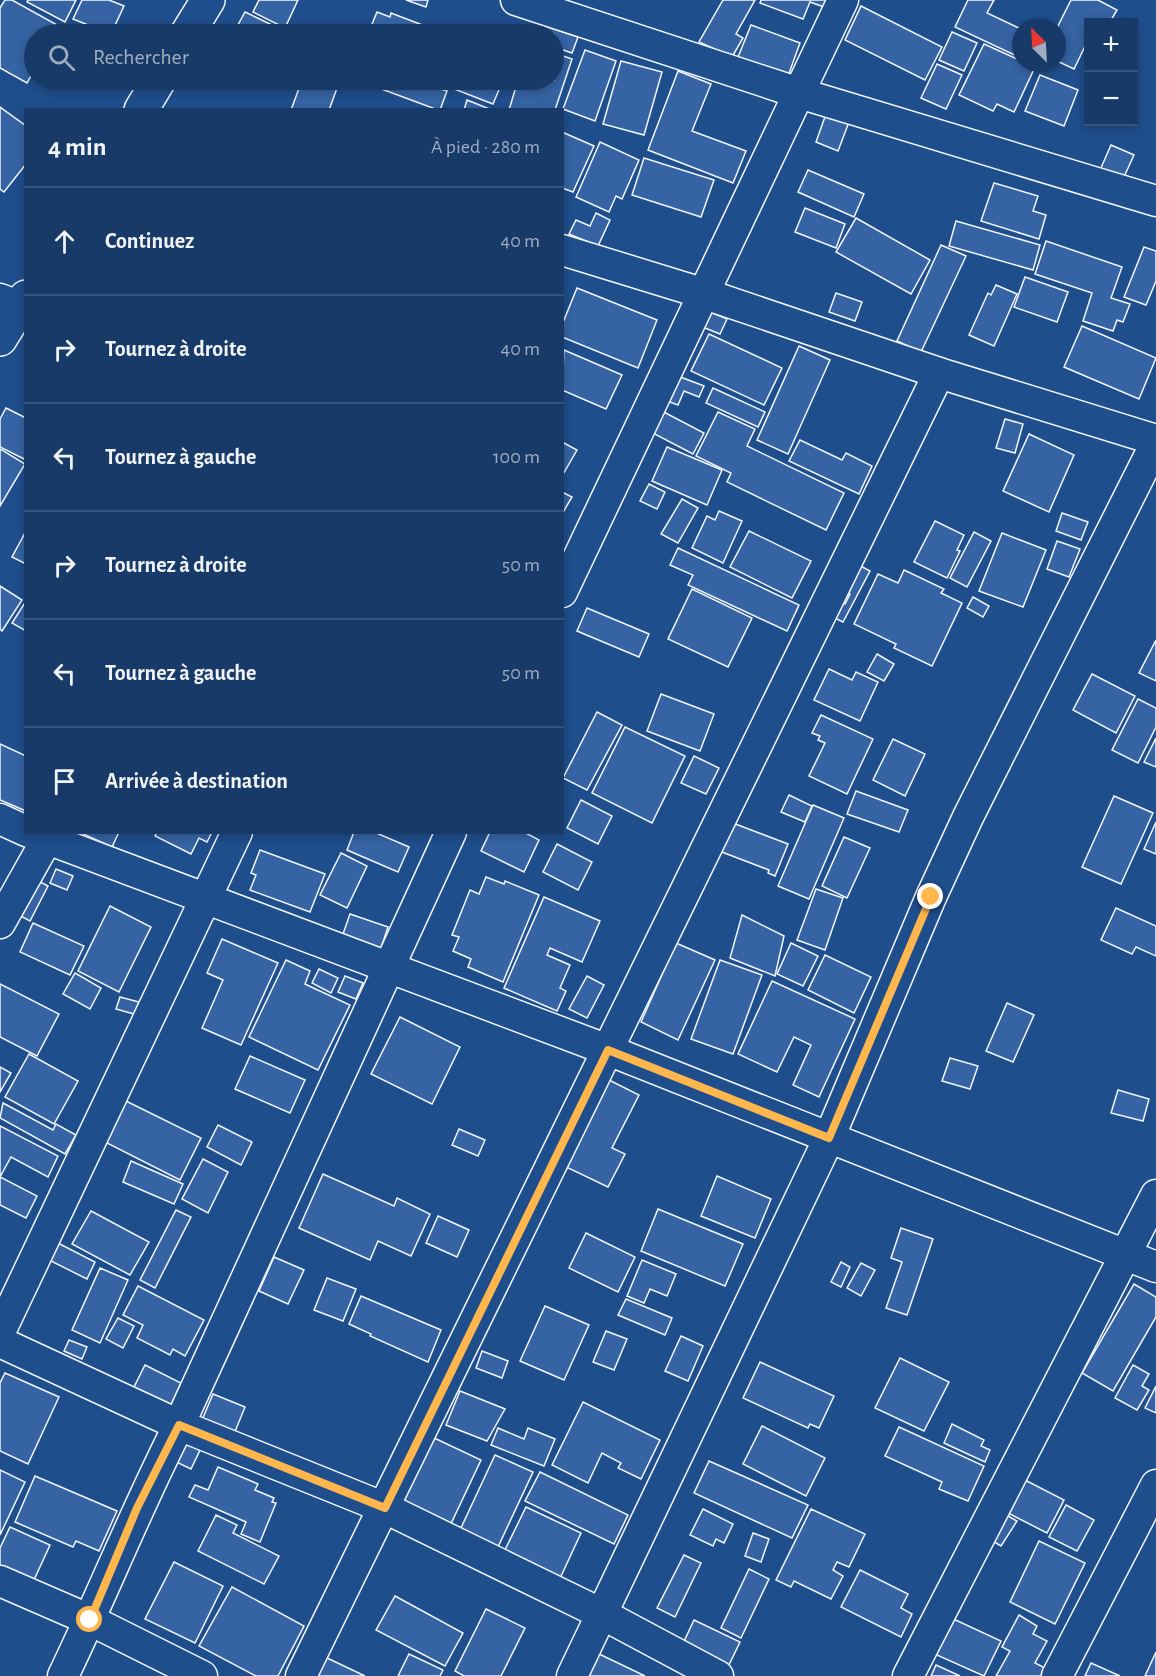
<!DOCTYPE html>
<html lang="fr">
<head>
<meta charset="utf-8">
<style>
	body { margin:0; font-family:"Alegreya Sans",sans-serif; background:#244571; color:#f1f3f6 }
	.controls { position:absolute; right:18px; top:18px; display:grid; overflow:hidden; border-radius:0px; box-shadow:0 3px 9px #0003 }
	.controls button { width:54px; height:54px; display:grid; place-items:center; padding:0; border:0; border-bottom:2px solid #36547d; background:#173a69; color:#f1f3f6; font:30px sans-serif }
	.compass { position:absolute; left:1012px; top:18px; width:54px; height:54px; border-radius:50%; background:#173a69; box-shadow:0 3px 9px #0003; rotate:336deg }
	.stop { position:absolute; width:18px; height:18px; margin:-14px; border:4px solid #ffb74d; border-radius:50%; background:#fff }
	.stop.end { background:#ffb74d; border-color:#fff; box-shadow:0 2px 6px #0008 }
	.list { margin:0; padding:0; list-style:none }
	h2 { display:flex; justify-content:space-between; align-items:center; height:78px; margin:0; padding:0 24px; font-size:26px }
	h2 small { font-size:20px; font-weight:400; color:#9eadc0 }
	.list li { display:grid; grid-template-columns:39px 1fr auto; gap:18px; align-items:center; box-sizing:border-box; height:108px; padding:0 24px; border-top:2px solid #36547d }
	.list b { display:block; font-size:22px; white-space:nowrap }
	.list em { font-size:20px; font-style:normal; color:#9eadc0 }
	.icon { flex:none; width:33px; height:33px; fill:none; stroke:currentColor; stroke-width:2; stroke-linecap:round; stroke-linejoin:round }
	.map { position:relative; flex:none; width:1156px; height:1676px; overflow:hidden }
	.search { position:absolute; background:#173a69; box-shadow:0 3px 9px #0003; left:24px; top:24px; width:540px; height:66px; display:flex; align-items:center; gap:15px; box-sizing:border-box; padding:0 21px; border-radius:33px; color:#9eadc0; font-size:22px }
	.panel { position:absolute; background:#173a69; box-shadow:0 3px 9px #0003; left:24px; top:108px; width:540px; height:726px; border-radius:0px }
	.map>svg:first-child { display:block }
	.building { fill:#3563a3; stroke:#f2f6ff; stroke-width:1.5 }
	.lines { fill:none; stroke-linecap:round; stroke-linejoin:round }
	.minor-casing { stroke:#f2f6ff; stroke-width:33 }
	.tertiary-casing { stroke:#f2f6ff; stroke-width:36 }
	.minor { stroke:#1f4e8c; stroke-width:30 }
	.tertiary { stroke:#1f4e8c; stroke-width:33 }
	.route { stroke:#ffb74d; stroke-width:8 }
</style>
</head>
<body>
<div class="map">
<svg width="1156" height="1676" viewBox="0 0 1156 1676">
	<rect width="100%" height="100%" fill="#1f4e8c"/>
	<g class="building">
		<path d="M5,0H12L59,26L55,34H34V70L27,83L0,68V8Z"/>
		<path d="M28,0H76L65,22L27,2Z"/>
		<path d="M82,0H109L124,6L111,34L73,19Z"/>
		<path d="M259,0H298L285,28L253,12Z"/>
		<path d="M406,0H428L426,7Z"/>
		<path d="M723,0H755L736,34L743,38L732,57L699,42Z"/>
		<path d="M761,0H827L824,7L810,2L803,19L760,3Z"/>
		<path d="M968,0H994L987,13L1021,29V58L955,27Z"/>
		<path d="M1071,0H1098L1117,10L1110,22H1088V40L1074,69L1057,61V28Z"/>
		<path d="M861,6L942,47L925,80L845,40Z"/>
		<path d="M245,12L289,33L288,34H233Z"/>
		<path d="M377,12L390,17L391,13L446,34H368Z"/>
		<path d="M539,24L578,37L572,53L554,47V34H535Z"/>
		<path d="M751,25L800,43L788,76L738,57Z"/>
		<path d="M952,32L977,43L964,71L939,60Z"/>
		<path d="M984,44L1035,67L1014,112L997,104L993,111L959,95Z"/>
		<path d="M585,50L616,61L595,121L563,109Z"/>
		<path d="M554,53L572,59L555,110H509L518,80H554Z"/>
		<path d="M621,61L662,72L644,135L603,124Z"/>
		<path d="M937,64L962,75L946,109L921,98Z"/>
		<path d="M678,71L711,84L692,131L746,151L733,183L648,150Z"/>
		<path d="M1040,75L1078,90L1064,126L1025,111Z"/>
		<path d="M305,80H340L329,110H291L301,83L304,84Z"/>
		<path d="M370,80H414L447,91L440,110H438L368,84Z"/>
		<path d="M431,80H503L493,104Z"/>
		<path d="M467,100L492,110H464Z"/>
		<path d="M0,107L26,126V164L4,192L0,189Z"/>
		<path d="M826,114L849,122L838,151L816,142Z"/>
		<path d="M562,132L594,146L573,192L562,188Z"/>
		<path d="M600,142L639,160L622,199L616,196L609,212L576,197Z"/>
		<path d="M1111,145L1134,155L1123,179L1100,170Z"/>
		<path d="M644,158L714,180L701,217L632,195Z"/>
		<path d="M808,170L864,194L854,217L798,192Z"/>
		<path d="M994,183L1038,196L1033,211L1046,215L1039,239L981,221Z"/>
		<path d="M805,208L845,224L836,248L795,232Z"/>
		<path d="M596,213L610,220L598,246L569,234L576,220L590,226Z"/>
		<path d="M856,218L930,260L911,294L836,252Z"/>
		<path d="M956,221L1040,245L1033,270L949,246Z"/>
		<path d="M1046,241L1122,267L1111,298L1130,304L1123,322L1117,320L1113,331L1083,321L1092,293L1035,274Z"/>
		<path d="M941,245L966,256L921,352L897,341Z"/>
		<path d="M1144,247L1156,251V281L1146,305L1124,297Z"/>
		<path d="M1025,277L1068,292L1057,322L1014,307Z"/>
		<path d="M996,285L1017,294L994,346L969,335L988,293L991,295Z"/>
		<path d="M577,288L657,320L638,368L562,337V325Z"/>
		<path d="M836,293L862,302L855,321L829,312Z"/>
		<path d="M706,310L727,319L720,334L700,326Z"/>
		<path d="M1082,326L1156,358L1139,399L1064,367Z"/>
		<path d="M709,334L782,368L764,405L691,371Z"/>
		<path d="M799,346L830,360L788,454L757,440Z"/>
		<path d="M564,350L622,375L606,409L562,390Z"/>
		<path d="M670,373L704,386L699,397L684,391L678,405L659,398Z"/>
		<path d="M713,388L765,412L758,427L706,403Z"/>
		<path d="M6,408L26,418V460L0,447V419Z"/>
		<path d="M658,409L704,433L693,454L647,430Z"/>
		<path d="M718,412L755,429L747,446L844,493L826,530L727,482L731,473L696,456Z"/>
		<path d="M1005,419L1023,424L1015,453L996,448Z"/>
		<path d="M1029,434L1074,455L1049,512L1003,491Z"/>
		<path d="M800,440L842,460L846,453L872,466L859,494L789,461Z"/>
		<path d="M562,442L577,450L562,476Z"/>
		<path d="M667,447L722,470L707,505L652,481Z"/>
		<path d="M0,449L25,464L0,506Z"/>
		<path d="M649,484L665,492L657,509L640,501Z"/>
		<path d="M562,492L572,497L562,514Z"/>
		<path d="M682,499L698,508L678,543L661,534Z"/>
		<path d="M719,511L742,521L723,563L692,548L707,516L715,520Z"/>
		<path d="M1062,513L1088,522L1081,540L1056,531Z"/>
		<path d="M935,521L964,535L957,550L960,551L947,578L914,562Z"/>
		<path d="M26,531V564L12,557Z"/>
		<path d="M749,531L811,561L792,598L730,567Z"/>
		<path d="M974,532L991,541L967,587L950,578Z"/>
		<path d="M1002,533L1046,550L1023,607L979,591Z"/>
		<path d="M1057,541L1080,549L1069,577L1047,569Z"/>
		<path d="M678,548L799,605L787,631L688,585L693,575L670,565Z"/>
		<path d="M855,563L870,571L843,622L828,615L836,599L845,604L850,594L841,590Z"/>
		<path d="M904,570L944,589L941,593L962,603L932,666L894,648L896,644L854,624L878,574L898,583Z"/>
		<path d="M0,586L22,600L2,631L0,629Z"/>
		<path d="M692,589L752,618L728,667L668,639Z"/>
		<path d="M973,597L989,606L983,617L967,608Z"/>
		<path d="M26,601V631L12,623Z"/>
		<path d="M587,608L649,634L639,657L577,631Z"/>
		<path d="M1156,640V681L1139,673Z"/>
		<path d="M877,654L894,664L884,681L867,672Z"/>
		<path d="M829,669L852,680L856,672L878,682L860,721L814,700Z"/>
		<path d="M1092,674L1135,696L1116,733L1073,710Z"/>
		<path d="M661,694L714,714L700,751L647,731Z"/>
		<path d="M1138,699L1156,708V727L1138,763L1112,750Z"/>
		<path d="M597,712L622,725L587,790L563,778Z"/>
		<path d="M821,715L873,739L847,794L809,776L825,743L818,740L820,736L812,733Z"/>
		<path d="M625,727L685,756L652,823L592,793Z"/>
		<path d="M1156,738V767L1144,762Z"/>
		<path d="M893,739L925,754L905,796L873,780Z"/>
		<path d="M0,744L26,756V811L0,800Z"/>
		<path d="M694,756L719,768L706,794L681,783Z"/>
		<path d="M856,791L908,810L899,832L847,814Z"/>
		<path d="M789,795L812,806L805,822L781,812Z"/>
		<path d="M1114,796L1153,813L1121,884L1082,867Z"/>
		<path d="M581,800L612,816L598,844L567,828Z"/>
		<path d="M813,805L844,818L809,899L778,886Z"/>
		<path d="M725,820L788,844L775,876L768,873L769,870L714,849Z"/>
		<path d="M1156,822V854L1144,849Z"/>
		<path d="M79,832H119L112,847Z"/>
		<path d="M157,832H212L207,842L199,838L191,854L155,836Z"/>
		<path d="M354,832H374L409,847L398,872L347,850Z"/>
		<path d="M490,832H524L539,840L524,872L481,851Z"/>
		<path d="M844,837L870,848L847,898L822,886Z"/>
		<path d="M557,844L592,862L578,890L543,872Z"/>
		<path d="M260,850L325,874L310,912L250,890L256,875L251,873Z"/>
		<path d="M341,853L367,866L347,908L320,895Z"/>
		<path d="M56,869L73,876L67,890L50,883Z"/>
		<path d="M31,877L48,886L30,921L13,912Z"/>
		<path d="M486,877L504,884L505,881L539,895L503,982L468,967L471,959L453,951L459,937L452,935L470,890L479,894Z"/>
		<path d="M816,889L843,898L825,950L797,940Z"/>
		<path d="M544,897L600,921L582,962L550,948L547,955L570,965L560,988L566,991L557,1011L504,988Z"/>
		<path d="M110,906L151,927L119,992L78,971Z"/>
		<path d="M1116,908L1156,926V956L1136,947L1132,954L1101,940Z"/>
		<path d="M350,914L388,927L381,948L343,934Z"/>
		<path d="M742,915L784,936L775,976L730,958Z"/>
		<path d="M33,923L84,946L70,975L20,952Z"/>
		<path d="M222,939L278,963L241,1045L202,1028L223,980L207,973Z"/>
		<path d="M676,943L715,960L678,1040L641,1022Z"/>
		<path d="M791,943L818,956L803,986L777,974Z"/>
		<path d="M825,955L871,977L854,1013L808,990Z"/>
		<path d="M286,960L310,971L305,984L350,1005L318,1070L249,1037Z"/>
		<path d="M720,960L762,975L733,1054L691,1039Z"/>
		<path d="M319,969L338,978L331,993L312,983Z"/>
		<path d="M75,973L101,988L90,1009L63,994Z"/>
		<path d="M345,976L363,983L356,999L338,992Z"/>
		<path d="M587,976L604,985L587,1018L569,1009Z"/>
		<path d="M772,981L855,1019L819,1097L793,1085L811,1045L794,1037L777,1072L738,1054Z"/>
		<path d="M0,984L59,1014L37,1056L0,1037Z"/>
		<path d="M120,997L139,1002L134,1014L116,1009Z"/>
		<path d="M1007,1003L1034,1015L1013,1062L986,1051Z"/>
		<path d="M400,1017L460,1047L432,1104L371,1074Z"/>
		<path d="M29,1054L78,1081L54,1124L5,1097Z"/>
		<path d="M250,1056L305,1080L290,1113L235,1089Z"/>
		<path d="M950,1058L978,1066L970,1089L942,1081Z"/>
		<path d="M0,1067L11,1073L0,1092Z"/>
		<path d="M607,1079L639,1095L612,1148L625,1154L608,1187L564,1166Z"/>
		<path d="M1118,1090L1149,1099L1143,1121L1111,1113Z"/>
		<path d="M126,1101L201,1138L180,1180L105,1142Z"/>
		<path d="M3,1103L53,1130L56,1124L76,1135L65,1154L0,1118Z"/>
		<path d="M218,1125L252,1142L241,1165L207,1147Z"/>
		<path d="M0,1126L58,1156L48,1177L11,1157L0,1177L37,1196L26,1218L0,1205Z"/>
		<path d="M459,1129L485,1140L478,1156L452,1145Z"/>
		<path d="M203,1159L228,1172L208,1213L182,1199Z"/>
		<path d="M131,1161L183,1184L174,1204L123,1182Z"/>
		<path d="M323,1174L394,1206L397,1198L430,1214L411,1256L378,1241L370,1260L299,1228Z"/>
		<path d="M717,1176L771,1199L755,1238L701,1216Z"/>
		<path d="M658,1209L743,1244L725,1286L641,1251Z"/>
		<path d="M176,1210L191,1217L155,1288L140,1280Z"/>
		<path d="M91,1211L149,1242L130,1275L72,1244Z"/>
		<path d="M438,1216L469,1230L457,1257L426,1243Z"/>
		<path d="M901,1228L933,1239L907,1315L886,1308L902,1262L891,1258Z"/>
		<path d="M586,1233L635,1257L618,1292L569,1268Z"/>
		<path d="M56,1242L95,1262L87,1279L47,1259Z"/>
		<path d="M274,1257L304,1270L288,1304L259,1291Z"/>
		<path d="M642,1260L676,1274L667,1296L650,1289L644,1303L627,1296Z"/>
		<path d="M841,1262L850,1267L841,1287L831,1282Z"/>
		<path d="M861,1263L875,1270L861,1296L847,1288Z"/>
		<path d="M100,1268L128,1280L100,1343L72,1330Z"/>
		<path d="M327,1278L356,1289L343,1321L314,1310Z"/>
		<path d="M1134,1284L1156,1297V1317L1113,1391L1082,1373Z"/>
		<path d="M138,1286L204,1320L185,1356L173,1349L170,1355L137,1338L143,1325L123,1315Z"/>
		<path d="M361,1296L441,1330L428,1362L370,1336L371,1334L349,1324Z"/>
		<path d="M626,1299L672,1318L665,1335L618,1315Z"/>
		<path d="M545,1306L589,1325L564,1380L520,1361Z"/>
		<path d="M118,1318L134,1326L123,1348L106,1339Z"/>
		<path d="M606,1331L627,1339L614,1370L593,1362Z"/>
		<path d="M681,1336L703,1346L688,1381L665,1371Z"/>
		<path d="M69,1340L87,1347L82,1359L64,1351Z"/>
		<path d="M482,1351L508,1361L502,1378L476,1368Z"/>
		<path d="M900,1358L949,1382L924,1431L875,1408Z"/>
		<path d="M760,1362L834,1396L819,1428L810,1424L808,1428L743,1398Z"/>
		<path d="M145,1365L181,1383L171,1405L134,1387Z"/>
		<path d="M1133,1365L1149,1374L1142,1386L1149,1390L1137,1410L1115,1398Z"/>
		<path d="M5,1373L59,1397L28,1464L0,1451V1383Z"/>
		<path d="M1156,1386V1413L1145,1408Z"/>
		<path d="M460,1391L505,1409L487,1441L446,1425Z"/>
		<path d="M213,1394L245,1407L234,1434L202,1420Z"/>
		<path d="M583,1402L660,1440L641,1479L618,1468L621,1463L602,1453L588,1483L552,1465Z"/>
		<path d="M952,1424L984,1440L981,1446L990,1450L985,1462L944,1443Z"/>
		<path d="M762,1426L825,1458L806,1496L743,1464Z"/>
		<path d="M899,1427L984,1466L968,1501L939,1489L942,1482L885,1456Z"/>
		<path d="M498,1428L524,1439L528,1428L555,1439L544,1466L491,1445Z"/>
		<path d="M430,1436L481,1460L448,1530L397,1506Z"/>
		<path d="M181,1439L201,1448L191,1469L172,1460Z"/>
		<path d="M495,1455L533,1472L498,1547L460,1530Z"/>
		<path d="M709,1461L808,1505L792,1538L694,1493Z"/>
		<path d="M218,1467L258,1484L255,1490L274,1498L272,1502L276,1503L260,1542L241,1534L246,1522L189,1497L195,1485L208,1490Z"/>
		<path d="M0,1470L25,1482L0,1535Z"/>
		<path d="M540,1472L628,1515L614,1544L525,1501Z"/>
		<path d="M35,1476L117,1511L99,1551L76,1541L73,1547L15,1522Z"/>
		<path d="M1023,1479L1064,1500L1047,1533L1006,1512Z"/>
		<path d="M1066,1505L1094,1520L1077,1551L1049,1537Z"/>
		<path d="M526,1507L581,1533L556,1587L500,1560Z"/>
		<path d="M703,1509L733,1524L724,1543L716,1539L713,1546L690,1535Z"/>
		<path d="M811,1509L865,1534L849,1567L837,1562L833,1570L843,1576L831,1599L794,1581L791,1587L776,1580Z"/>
		<path d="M1001,1512L1017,1521L1001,1546L986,1537Z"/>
		<path d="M216,1515L237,1525L233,1533L279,1556L264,1584L198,1551Z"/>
		<path d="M10,1527L50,1545L33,1582L0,1566V1548Z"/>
		<path d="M753,1533L769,1539L761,1562L745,1556Z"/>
		<path d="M1039,1541L1085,1563L1055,1624L1010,1602Z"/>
		<path d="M684,1555L701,1563L675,1617L657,1608Z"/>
		<path d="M174,1562L223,1586L195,1643L145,1619Z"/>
		<path d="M749,1569L769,1579L741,1638L721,1628Z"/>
		<path d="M860,1570L908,1594L901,1608L912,1614L901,1637L841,1607Z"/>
		<path d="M232,1587L304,1626L278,1676H256L199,1646Z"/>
		<path d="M395,1596L463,1633L445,1666L376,1630Z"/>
		<path d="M486,1609L525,1628L501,1676H464L455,1671Z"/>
		<path d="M1019,1615L1037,1626L1033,1634L1047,1641L1035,1663L1047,1669L1043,1676H996L1010,1651L1002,1647Z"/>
		<path d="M947,1616L1001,1641L984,1676L930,1652Z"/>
		<path d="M694,1620L740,1642L726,1671L680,1650Z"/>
		<path d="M1156,1652V1676H1145Z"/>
		<path d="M597,1653L645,1676H587Z"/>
		<path d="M409,1654L443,1670L440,1676H398Z"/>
		<path d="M325,1657L365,1676H316Z"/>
		<path d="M1091,1663L1120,1676H1085Z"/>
		<path d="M936,1665L960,1676H931Z"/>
	</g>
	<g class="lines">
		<defs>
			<g id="minor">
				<path d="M516,0L799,93L1156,201"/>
				<path d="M562,250L702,293L939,373L1156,440"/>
				<path d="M0,299L20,307"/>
				<path d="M562,592L843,0"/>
				<path d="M0,819L26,831"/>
				<path d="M29,832L608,1050L1156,1267"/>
				<path d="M0,923L51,832"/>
				<path d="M0,1332L237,832"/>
				<path d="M0,1342L179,1425L385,1508L602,1614L718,1676"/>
				<path d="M0,1581L90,1620L202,1676"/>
				<path d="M63,1676C103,1593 137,1507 179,1425L451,832"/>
				<path d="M301,1676L939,373"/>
				<path d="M572,1676L829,1138L931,897L968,817L1156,443"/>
				<path d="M908,1676L1156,1195"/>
				<path d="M1057,1676L1156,1485"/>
			</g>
			<g id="tertiary">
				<path d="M187,34L208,0"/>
				<path d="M141,110L159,80"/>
				<path d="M0,339L26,297"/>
			</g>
		</defs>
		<use href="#minor" class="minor-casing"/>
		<use href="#tertiary" class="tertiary-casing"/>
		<use href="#minor" class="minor"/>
		<use href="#tertiary" class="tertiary"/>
	</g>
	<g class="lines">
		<path class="route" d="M90,1620L137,1508L179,1425L385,1508L608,1050L829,1138L931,897"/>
	</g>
</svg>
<div class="controls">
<button>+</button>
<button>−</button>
</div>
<svg class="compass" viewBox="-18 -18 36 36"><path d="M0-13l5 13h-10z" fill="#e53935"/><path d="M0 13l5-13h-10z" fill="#9eadc0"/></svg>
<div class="stop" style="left:90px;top:1620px"></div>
<div class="stop end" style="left:931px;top:897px"></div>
<div class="search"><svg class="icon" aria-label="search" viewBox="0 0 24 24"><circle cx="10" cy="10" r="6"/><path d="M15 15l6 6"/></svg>Rechercher</div>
<section class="panel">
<h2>4 min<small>À pied · 280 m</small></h2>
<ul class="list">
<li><svg class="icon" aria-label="ahead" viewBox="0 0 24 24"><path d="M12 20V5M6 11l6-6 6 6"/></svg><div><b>Continuez</b></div><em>40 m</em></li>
<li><svg class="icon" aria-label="right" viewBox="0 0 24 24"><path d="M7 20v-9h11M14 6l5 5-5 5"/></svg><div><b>Tournez à droite</b></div><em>40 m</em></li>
<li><svg class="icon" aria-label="left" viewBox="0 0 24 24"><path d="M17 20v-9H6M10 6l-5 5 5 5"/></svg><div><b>Tournez à gauche</b></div><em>100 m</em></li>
<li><svg class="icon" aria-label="right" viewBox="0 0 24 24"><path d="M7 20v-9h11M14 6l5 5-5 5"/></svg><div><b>Tournez à droite</b></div><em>50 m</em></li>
<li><svg class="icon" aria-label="left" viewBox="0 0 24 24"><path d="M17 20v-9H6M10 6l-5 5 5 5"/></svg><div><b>Tournez à gauche</b></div><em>50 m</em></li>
<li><svg class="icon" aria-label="arrive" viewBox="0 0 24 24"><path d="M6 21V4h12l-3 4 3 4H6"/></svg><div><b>Arrivée à destination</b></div></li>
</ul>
</section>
</div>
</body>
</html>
